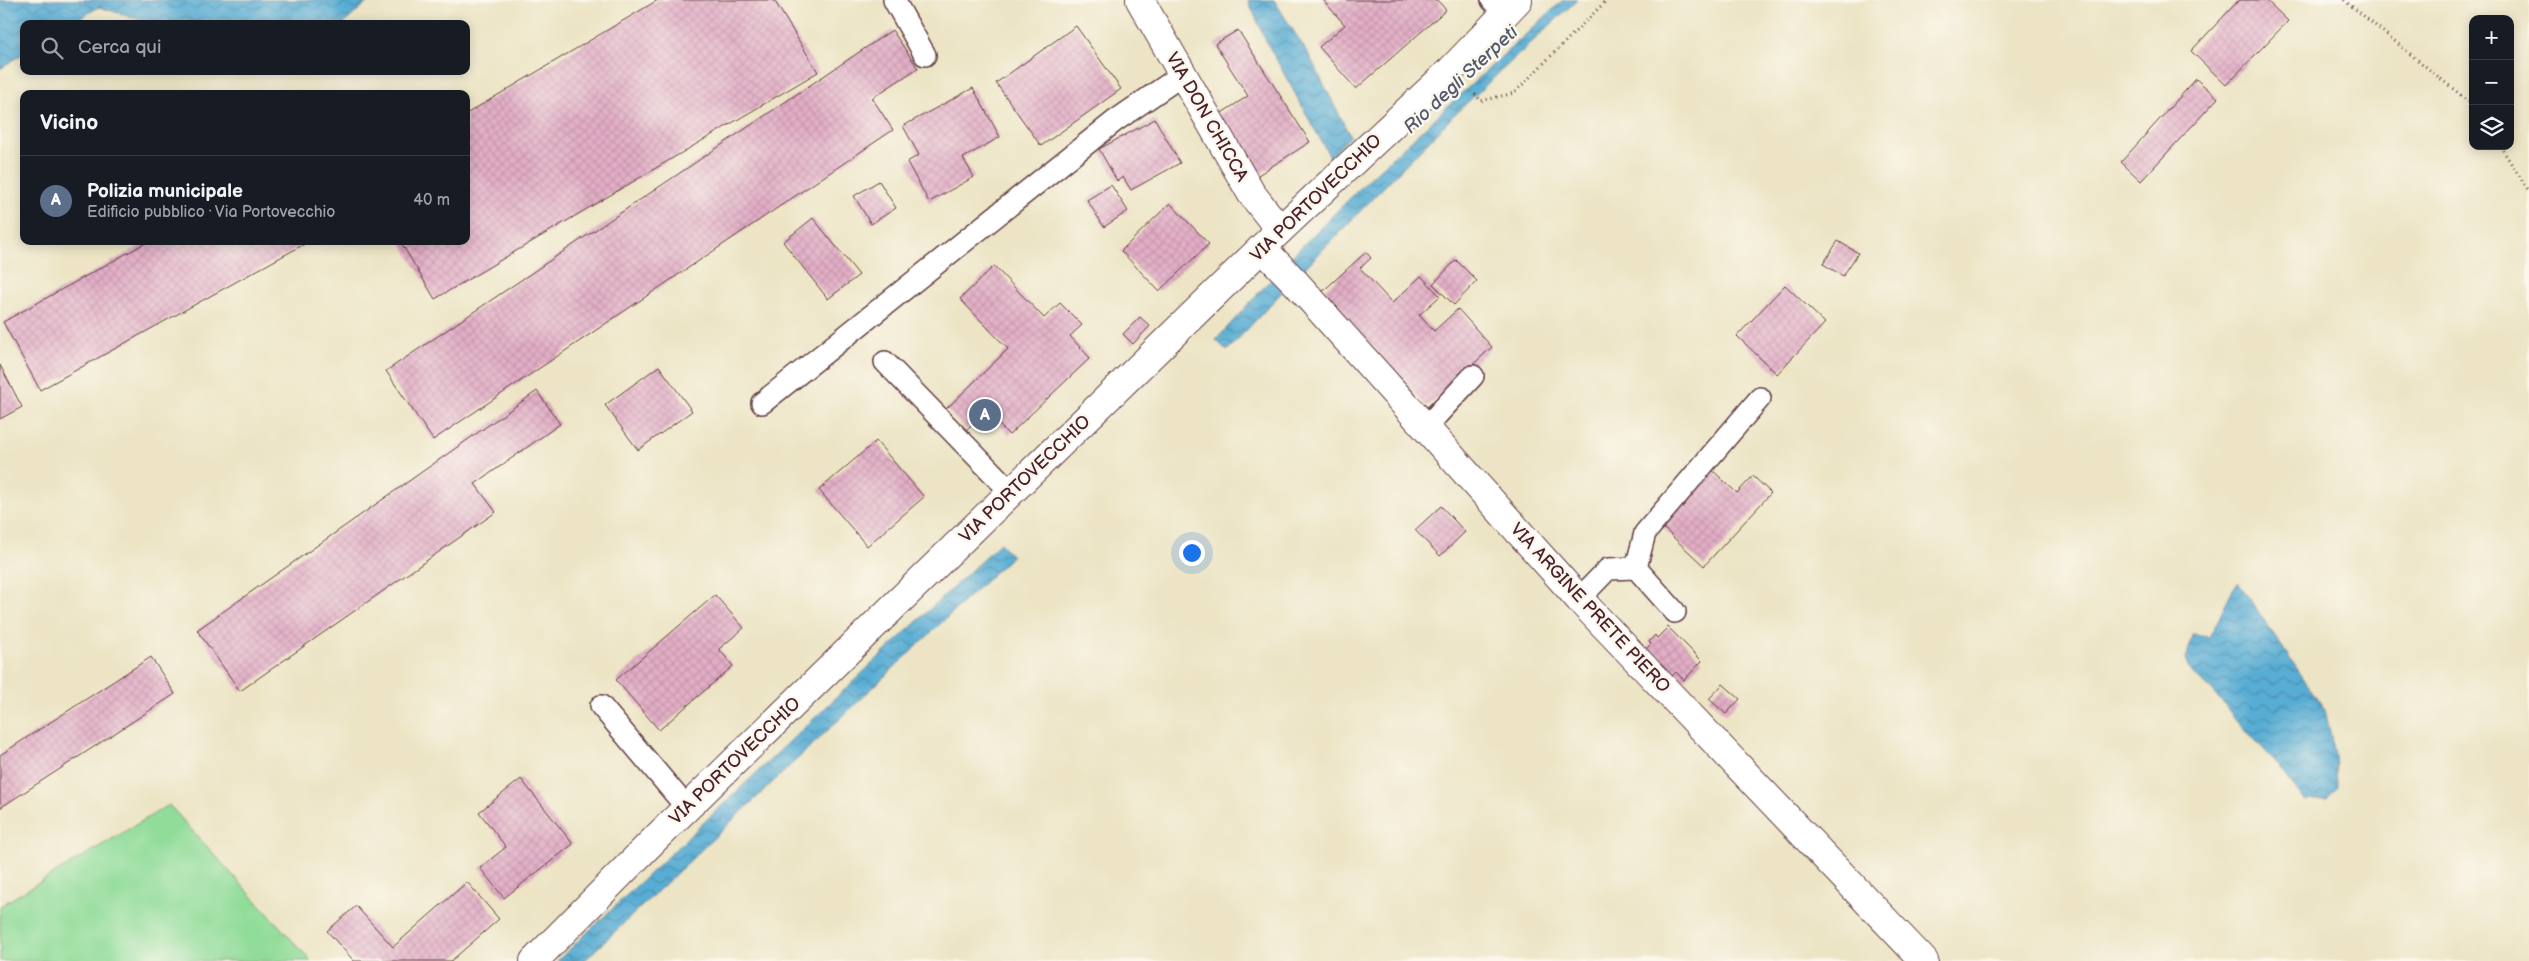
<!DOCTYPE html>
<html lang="it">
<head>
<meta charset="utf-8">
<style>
	body { margin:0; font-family:"Balsamiq Sans",sans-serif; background:#242831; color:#f1f3f6 }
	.controls { position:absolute; right:15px; top:15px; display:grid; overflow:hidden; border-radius:10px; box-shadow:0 2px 12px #0003 }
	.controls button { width:45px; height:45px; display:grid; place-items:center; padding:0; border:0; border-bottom:1px solid #363941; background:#171b24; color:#f1f3f6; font:25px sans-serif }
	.you { position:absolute; left:1191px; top:552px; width:18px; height:18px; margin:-12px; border:4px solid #fff; border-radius:50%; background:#1a73e8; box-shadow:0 0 0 8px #1a73e833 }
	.badge { display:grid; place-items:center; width:32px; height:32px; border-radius:50%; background:#ea580c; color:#fff; font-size:16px; font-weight:700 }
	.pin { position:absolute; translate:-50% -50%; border:2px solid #fff; box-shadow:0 1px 5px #0006 }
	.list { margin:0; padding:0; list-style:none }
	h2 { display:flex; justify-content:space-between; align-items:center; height:65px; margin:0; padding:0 20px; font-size:21px }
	h2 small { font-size:16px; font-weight:400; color:#9ea1a6 }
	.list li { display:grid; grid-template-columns:32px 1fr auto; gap:15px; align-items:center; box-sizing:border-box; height:90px; padding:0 20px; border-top:1px solid #363941 }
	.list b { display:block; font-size:19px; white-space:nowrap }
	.list p { margin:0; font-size:16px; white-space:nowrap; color:#9ea1a6 }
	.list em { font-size:16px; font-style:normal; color:#9ea1a6 }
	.icon { flex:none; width:28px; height:28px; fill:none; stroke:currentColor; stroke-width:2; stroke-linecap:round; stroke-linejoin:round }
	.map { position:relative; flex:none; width:2529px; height:961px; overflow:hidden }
	.search { position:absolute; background:#171b24; box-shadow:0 2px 12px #0003; left:20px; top:20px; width:450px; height:55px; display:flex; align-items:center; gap:12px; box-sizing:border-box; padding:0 18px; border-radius:10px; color:#9ea1a6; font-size:19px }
	.panel { position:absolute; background:#171b24; box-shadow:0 2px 12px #0003; left:20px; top:90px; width:450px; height:155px; border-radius:10px }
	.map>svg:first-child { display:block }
	.grass { fill:#90dc99; stroke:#6d7e62 }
	.water { fill:url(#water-waves); stroke:#516680 }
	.building { fill:url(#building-cross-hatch) }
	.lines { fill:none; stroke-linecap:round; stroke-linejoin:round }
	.service-casing { stroke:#623d42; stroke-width:24 }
	.minor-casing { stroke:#623d42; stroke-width:30 }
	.path { stroke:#623d42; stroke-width:3; stroke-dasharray:1 4; stroke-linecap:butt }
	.service { stroke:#fff; stroke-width:21 }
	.minor { stroke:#fff; stroke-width:28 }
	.labels { text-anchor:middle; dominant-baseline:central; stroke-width:5; stroke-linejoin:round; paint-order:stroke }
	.street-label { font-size:18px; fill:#4a1f2b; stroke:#fbf7ec }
	.water-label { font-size:19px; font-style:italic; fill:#50586f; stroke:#fbf7ec }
</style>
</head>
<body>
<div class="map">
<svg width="2529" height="961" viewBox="0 0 2529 961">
	<defs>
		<pattern id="water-waves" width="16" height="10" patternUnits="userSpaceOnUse" patternTransform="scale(1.25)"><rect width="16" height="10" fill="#58add4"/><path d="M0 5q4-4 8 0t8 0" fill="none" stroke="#4b8cac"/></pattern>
		<pattern id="building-cross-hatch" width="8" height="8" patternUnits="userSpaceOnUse" patternTransform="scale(1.25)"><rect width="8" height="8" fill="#e2aec6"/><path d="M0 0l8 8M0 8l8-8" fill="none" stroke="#c395aa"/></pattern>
	</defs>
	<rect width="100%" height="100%" fill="#fbf7ec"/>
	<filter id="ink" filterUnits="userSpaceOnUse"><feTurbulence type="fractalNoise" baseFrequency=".02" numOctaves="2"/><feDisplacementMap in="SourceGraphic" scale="10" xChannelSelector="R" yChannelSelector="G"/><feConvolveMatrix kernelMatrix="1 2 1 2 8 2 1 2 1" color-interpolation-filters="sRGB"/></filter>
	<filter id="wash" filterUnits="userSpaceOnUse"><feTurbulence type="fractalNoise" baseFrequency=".0096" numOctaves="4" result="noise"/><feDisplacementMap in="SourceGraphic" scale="20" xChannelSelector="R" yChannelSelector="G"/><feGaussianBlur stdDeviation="1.12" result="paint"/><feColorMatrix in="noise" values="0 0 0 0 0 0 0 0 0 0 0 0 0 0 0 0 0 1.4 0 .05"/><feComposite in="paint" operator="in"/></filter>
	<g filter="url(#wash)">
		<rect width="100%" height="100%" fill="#ece4c4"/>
		<path class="grass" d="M169,805L311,961H0V906Z"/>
		<g class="water">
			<path d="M0,0H370L343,24H152L99,7L70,24H24V53L0,69Z"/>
			<path d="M1248,0H1274L1310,57L1350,136L1330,157L1266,41Z"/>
			<path d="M1563,0H1577L1455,114L1297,276L1227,351L1216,340L1290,258L1369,179Z"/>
			<path d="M1000,543L1012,556L606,940L584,961H557Z"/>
			<path d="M2238,582L2325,710L2335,754L2337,787L2327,799L2305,801L2275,761L2238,722L2211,689L2193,674L2186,660L2192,635L2209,637C2221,619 2225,599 2238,582Z"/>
		</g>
		<g id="blocks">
			<g class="building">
				<path d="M658,0H774L818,72L435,299L400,241H466V114Z"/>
				<path d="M1323,0H1437L1446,10L1356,89L1319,47L1345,25Z"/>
				<path d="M2239,0H2266L2288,21L2226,85L2191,51Z"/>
				<path d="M1076,26L1121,89L1041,146L996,83Z"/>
				<path d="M892,30L918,68L872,98L893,130L433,440L386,371Z"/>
				<path d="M1238,30L1310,142L1255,177L1217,116L1248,96L1215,44Z"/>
				<path d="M2196,79L2218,98L2141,181L2121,162Z"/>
				<path d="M973,88L1000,137L963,158L974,177L929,202L907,162L919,155L903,126Z"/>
				<path d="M1155,119L1180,163L1131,190L1123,177L1117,181L1099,149Z"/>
				<path d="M879,181L896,208L871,224L854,196Z"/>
				<path d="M1111,185L1128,211L1104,227L1087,200Z"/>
				<path d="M1170,203L1209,244L1159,291L1121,251Z"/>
				<path d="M813,218L859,275L828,299L783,242Z"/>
				<path d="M149,241H310L40,390L3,322Z"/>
				<path d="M1838,241L1858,253L1843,276L1823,264Z"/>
				<path d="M1366,252L1371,258L1360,268L1392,303L1421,276L1440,296L1419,315L1434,331L1458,309L1492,347L1427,407L1322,292Z"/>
				<path d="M1456,260L1477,281L1454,305L1433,284Z"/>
				<path d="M994,266L1044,318L1060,303L1082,325L1070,336L1090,358L1009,435L986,411L966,430L946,409L1008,349L960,299Z"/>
				<path d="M1785,285L1825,323L1777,374L1737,336Z"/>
				<path d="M1140,317L1150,326L1133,344L1123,334Z"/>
				<path d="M0,365L22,407L0,419Z"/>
				<path d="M659,366L692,411L638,450L605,405Z"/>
				<path d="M537,391L560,424L475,484L496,512L240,691L197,630Z"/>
				<path d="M876,441L924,497L867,546L819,490Z"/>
				<path d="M1709,467L1737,493L1753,476L1771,493L1704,566L1658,523Z"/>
				<path d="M1441,506L1465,532L1440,556L1415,530Z"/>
				<path d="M715,595L744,628L719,649L733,666L659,730L616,680Z"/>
				<path d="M1668,627L1702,661L1684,680L1676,672L1668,680L1641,654L1651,644L1649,642L1655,635L1657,638Z"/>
				<path d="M151,657L175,694L0,808V755Z"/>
				<path d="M1723,684L1740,699L1726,714L1709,699Z"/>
				<path d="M521,779L573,844L504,898L480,868L506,847L479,812Z"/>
				<path d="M467,882L499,919L451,961H354L327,931L356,906L393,947Z"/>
			</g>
		</g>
	</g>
	<g filter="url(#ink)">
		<use href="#blocks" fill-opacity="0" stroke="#623d42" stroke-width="1"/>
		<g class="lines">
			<defs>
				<g id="service">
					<path d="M894,0L925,55"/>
					<path d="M1492,0L1504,13"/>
					<path d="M885,362L1011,492"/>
					<path d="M762,403L1115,121L1182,75"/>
					<path d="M1425,428L1473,376"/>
					<path d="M1636,568L1645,533L1760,398"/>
					<path d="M1579,599L1608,569L1636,568L1675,612"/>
					<path d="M601,706L687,808"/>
				</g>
				<g id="minor">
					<path d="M1140,0L1251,193L1280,230"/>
					<path d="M1263,249L1296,283L1579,599L1924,961"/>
					<path d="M534,961L658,836L1011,492L1280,230L1451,70L1518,0"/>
				</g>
			</defs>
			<use href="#service" class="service-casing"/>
			<use href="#minor" class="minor-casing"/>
			<g class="path">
				<path d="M2344,0L2473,105"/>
				<path d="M1475,94L1481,101L1514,93L1607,0"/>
				<path d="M2500,146L2529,191"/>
			</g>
			<use href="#service" class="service"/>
			<use href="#minor" class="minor"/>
		</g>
	</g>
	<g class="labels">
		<g class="street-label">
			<text transform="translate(1207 117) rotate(60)">VIA DON CHICCA</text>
			<text transform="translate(1316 198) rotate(-44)">VIA PORTOVECCHIO</text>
			<text transform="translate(1025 479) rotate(-44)">VIA PORTOVECCHIO</text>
			<text transform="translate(1590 608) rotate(47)">VIA ARGINE PRETE PIERO</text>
			<text transform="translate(735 761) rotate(-44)">VIA PORTOVECCHIO</text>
		</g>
		<g class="water-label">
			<text transform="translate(1461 80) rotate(-43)">Rio degli Sterpeti</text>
		</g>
	</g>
</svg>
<div class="controls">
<button>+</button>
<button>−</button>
<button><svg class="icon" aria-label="layers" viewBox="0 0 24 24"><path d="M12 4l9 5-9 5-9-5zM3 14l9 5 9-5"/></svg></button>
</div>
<div class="you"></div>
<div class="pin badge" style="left:985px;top:415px;background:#5c6f8a">A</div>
<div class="search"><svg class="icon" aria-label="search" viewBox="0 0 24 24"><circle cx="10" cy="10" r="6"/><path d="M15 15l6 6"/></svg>Cerca qui</div>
<section class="panel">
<h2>Vicino<small></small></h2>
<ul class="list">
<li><span class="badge" style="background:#5c6f8a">A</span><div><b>Polizia municipale</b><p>Edificio pubblico · Via Portovecchio</p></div><em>40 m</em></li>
</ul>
</section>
</div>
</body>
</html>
